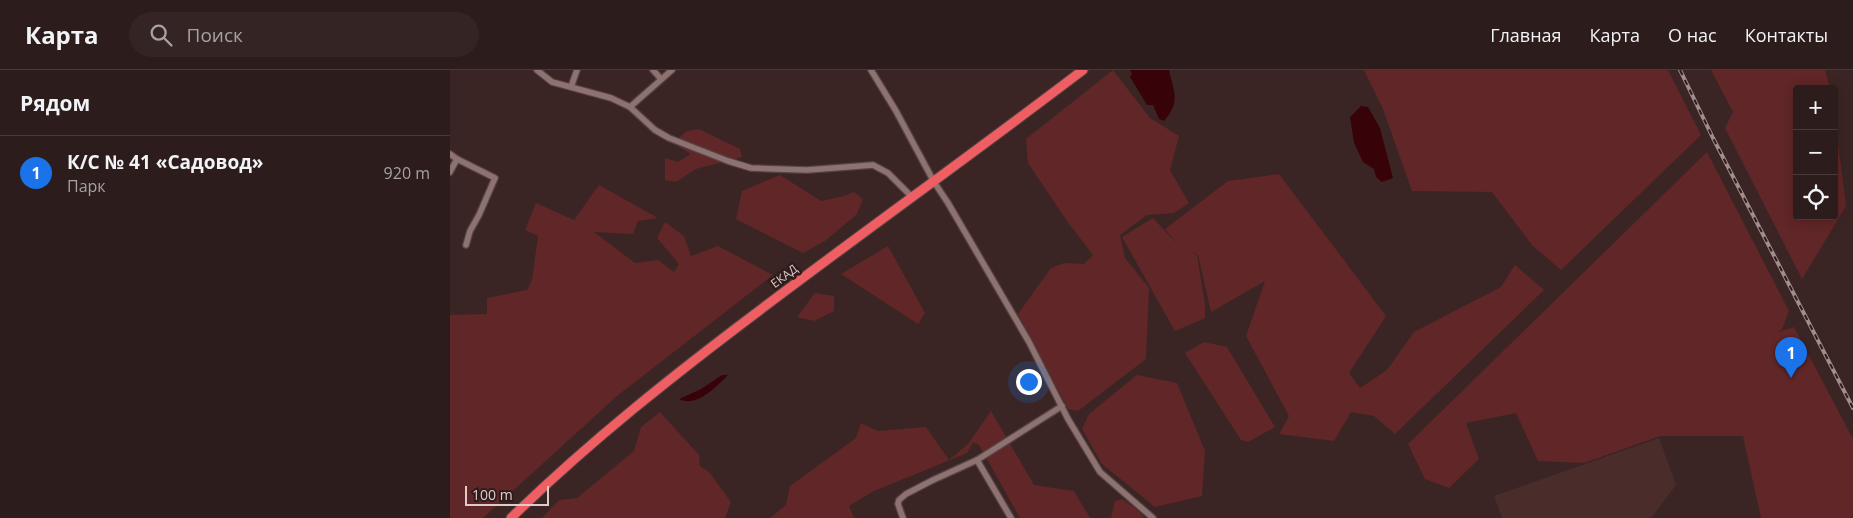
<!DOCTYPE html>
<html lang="ru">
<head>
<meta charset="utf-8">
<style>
	body { margin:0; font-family:"Open Sans",sans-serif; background:#342524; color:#f1f3f6 }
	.controls { position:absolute; right:15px; top:15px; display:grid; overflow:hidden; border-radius:5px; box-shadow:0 2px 12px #0003 }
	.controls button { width:45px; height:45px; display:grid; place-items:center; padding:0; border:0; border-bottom:1px solid #483a3a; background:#2c1c1b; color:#f1f3f6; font:25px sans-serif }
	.scale { position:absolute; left:15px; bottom:12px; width:84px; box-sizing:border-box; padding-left:5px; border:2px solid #dccdcc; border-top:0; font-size:14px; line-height:18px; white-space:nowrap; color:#dccdcc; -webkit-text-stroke:4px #301b1b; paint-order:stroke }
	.you { position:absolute; left:578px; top:311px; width:18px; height:18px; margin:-12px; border:4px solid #fff; border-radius:50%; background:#1a73e8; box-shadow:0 0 0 8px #1a73e833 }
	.badge { display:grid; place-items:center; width:32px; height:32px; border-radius:50%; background:#1a73e8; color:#fff; font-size:16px; font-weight:700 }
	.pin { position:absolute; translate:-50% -41px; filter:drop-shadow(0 1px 2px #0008) }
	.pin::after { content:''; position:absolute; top:26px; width:18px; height:15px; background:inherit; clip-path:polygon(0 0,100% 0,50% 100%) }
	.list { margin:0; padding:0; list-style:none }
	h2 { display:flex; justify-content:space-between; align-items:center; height:65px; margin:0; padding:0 20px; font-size:21px }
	h2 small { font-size:16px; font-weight:400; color:#a6a1a3 }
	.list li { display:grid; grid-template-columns:32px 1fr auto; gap:15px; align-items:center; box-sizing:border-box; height:75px; padding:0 20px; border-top:1px solid #483a3a }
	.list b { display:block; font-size:19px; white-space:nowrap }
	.list p { margin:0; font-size:16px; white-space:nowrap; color:#a6a1a3 }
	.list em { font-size:16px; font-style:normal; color:#a6a1a3 }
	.icon { flex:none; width:28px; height:28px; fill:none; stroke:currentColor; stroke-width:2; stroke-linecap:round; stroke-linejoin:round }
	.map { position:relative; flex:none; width:1403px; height:448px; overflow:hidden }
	header { display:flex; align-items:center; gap:30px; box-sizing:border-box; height:70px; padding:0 25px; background:#2c1c1b; border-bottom:1px solid #483a3a }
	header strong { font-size:24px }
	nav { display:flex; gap:28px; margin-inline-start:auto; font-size:18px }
	.search { width:350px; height:45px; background:#342524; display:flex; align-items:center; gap:12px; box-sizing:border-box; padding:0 18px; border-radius:28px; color:#a6a1a3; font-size:19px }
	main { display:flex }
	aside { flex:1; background:#2c1c1b }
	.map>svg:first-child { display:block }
	.built { fill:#4a2c2b }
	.green { fill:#612627 }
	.water { fill:#380308 }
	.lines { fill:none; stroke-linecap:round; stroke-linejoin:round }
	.minor-casing { stroke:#554342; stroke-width:8 }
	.highway-casing { stroke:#554342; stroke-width:11 }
	.minor { stroke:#8d7271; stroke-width:5.5 }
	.highway { stroke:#ef5e62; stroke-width:9 }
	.rail-casing { stroke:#a08e8d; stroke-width:4 }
	.rail { stroke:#301b1b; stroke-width:2; stroke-dasharray:5.5; stroke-linecap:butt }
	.labels { text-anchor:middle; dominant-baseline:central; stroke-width:5; stroke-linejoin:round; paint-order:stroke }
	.street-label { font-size:12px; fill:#dccdcc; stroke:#301b1b }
</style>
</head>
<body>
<header>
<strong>Карта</strong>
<div class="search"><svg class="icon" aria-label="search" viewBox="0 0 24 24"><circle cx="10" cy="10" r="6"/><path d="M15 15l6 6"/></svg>Поиск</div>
<nav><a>Главная</a><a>Карта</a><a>О нас</a><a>Контакты</a></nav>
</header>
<main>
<aside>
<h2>Рядом<small></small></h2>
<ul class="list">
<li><span class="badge">1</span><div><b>К/С № 41 «Садовод»</b><p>Парк</p></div><em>920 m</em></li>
</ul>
</aside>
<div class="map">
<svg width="1403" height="448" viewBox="0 0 1403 448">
	<rect width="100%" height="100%" fill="#3b2524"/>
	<path class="built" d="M1209,368L1226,415L1202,447L1198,448H1052L1044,426Z"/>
	<g class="green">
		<path d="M663,0L700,48L729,66L720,100L739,133L724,143L697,145L670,165L675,188L699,218L696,289L628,341L618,339L568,244L601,198L614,193L634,194L643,185L617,151L578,93L576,69Z"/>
		<path d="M914,0H1218L1251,65L1111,200L1082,175L1042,122L962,121L933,39Z"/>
		<path d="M1261,0H1375L1380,19H1347V146H1384V41L1396,136L1352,209L1275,58L1283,42Z"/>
		<path d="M249,59L290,79L292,87L246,99L226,112L215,110V88L228,92L241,84L223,73L237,61Z"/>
		<path d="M1257,82L1339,241L1332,259L1328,262L1344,257L1403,369V448H1311L1293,366H1210L1134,393L1088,391L1066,343L1016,353L1029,389L999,418L975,409L958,374Z"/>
		<path d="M829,104L936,246L899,303L910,318L937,300L964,262L1051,217L1065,195L1094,220L945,364L924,346L901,342L884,371L829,364L839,346L796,266L815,211L761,242L748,185L731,178L747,185L755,234V248L725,261L672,167L703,148L728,175L715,159L778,111Z"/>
		<path d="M330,105L371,131L394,126L404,122L413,129L407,144L375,171L353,183L286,149L292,121Z"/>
		<path d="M149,115L208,148L188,151L183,164L144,162L185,193L208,190L224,202L229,194L207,168L215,152L234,166L241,186L268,176L323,205L167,326L33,448H0V245L37,244V228L77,220L82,210L88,166L75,160L86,133L124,150Z"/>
		<path d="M438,176L475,243L468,254L391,204Z"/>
		<path d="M365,223L384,226V241L364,251L347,247Z"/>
		<path d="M754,272L777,277L825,357L798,372L791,370L735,283Z"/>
		<path d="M687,305L727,313L755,381L752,426L705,437L652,394L632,359L639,344Z"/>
		<path d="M541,341L584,415L624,421L640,448H570L529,375L523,372L517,383L424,421L399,436L404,448H320L336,435L340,416L406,368L411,353L428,361L476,357L499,390L518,374Z"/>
		<path d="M210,342L249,385L250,396L259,402L281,432L275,448H92L109,430L127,428L184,381L191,357Z"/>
		<path d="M672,429L685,438L695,448H661L665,431Z"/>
	</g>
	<g class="water">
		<path d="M680,0H719C724,23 731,31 714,51L709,49L703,35H697L680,7L682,4Z"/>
		<path d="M911,36L918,37L930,58L943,108L932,112L926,107L924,99L913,92L904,73L900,47Z"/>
		<path d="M272,305H278C266,317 247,338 229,329L251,319Z"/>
	</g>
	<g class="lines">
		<defs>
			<g id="minor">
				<path d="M87,0L102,12L161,28L180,37L205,60L219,68L278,91L301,98L357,100L423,95L438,103L462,127"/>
				<path d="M203,0L211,9"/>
				<path d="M421,0L446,41L484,112L498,133L579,272L618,349L650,402L703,448"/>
				<path d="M121,17L127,0"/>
				<path d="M180,37L222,0"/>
				<path d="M0,84L7,89L45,108L29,145L20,161L16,175"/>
				<path d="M0,102L7,89"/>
				<path d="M527,390L561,448"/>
				<path d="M453,448L448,434L449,430L456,424L483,410L527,390L612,336"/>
			</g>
			<path id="highway" d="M61,448C140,371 226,303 314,237C420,157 528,80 633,0"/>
		</defs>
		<use href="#minor" class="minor-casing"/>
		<use href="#highway" class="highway-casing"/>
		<use href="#minor" class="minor"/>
		<use href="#highway" class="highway"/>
		<defs>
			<path id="rail" d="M1230,0L1263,68L1403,338"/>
		</defs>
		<use href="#rail" class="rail-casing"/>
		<use href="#rail" class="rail"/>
	</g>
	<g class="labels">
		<g class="street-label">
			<text transform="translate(334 206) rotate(-37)">ЕКАД</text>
		</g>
	</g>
</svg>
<div class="controls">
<button>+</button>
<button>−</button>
<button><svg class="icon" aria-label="locate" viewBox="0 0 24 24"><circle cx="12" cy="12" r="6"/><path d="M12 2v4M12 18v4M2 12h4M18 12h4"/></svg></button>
</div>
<div class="scale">100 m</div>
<div class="you"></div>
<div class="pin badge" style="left:1341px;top:308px">1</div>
</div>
</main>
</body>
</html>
